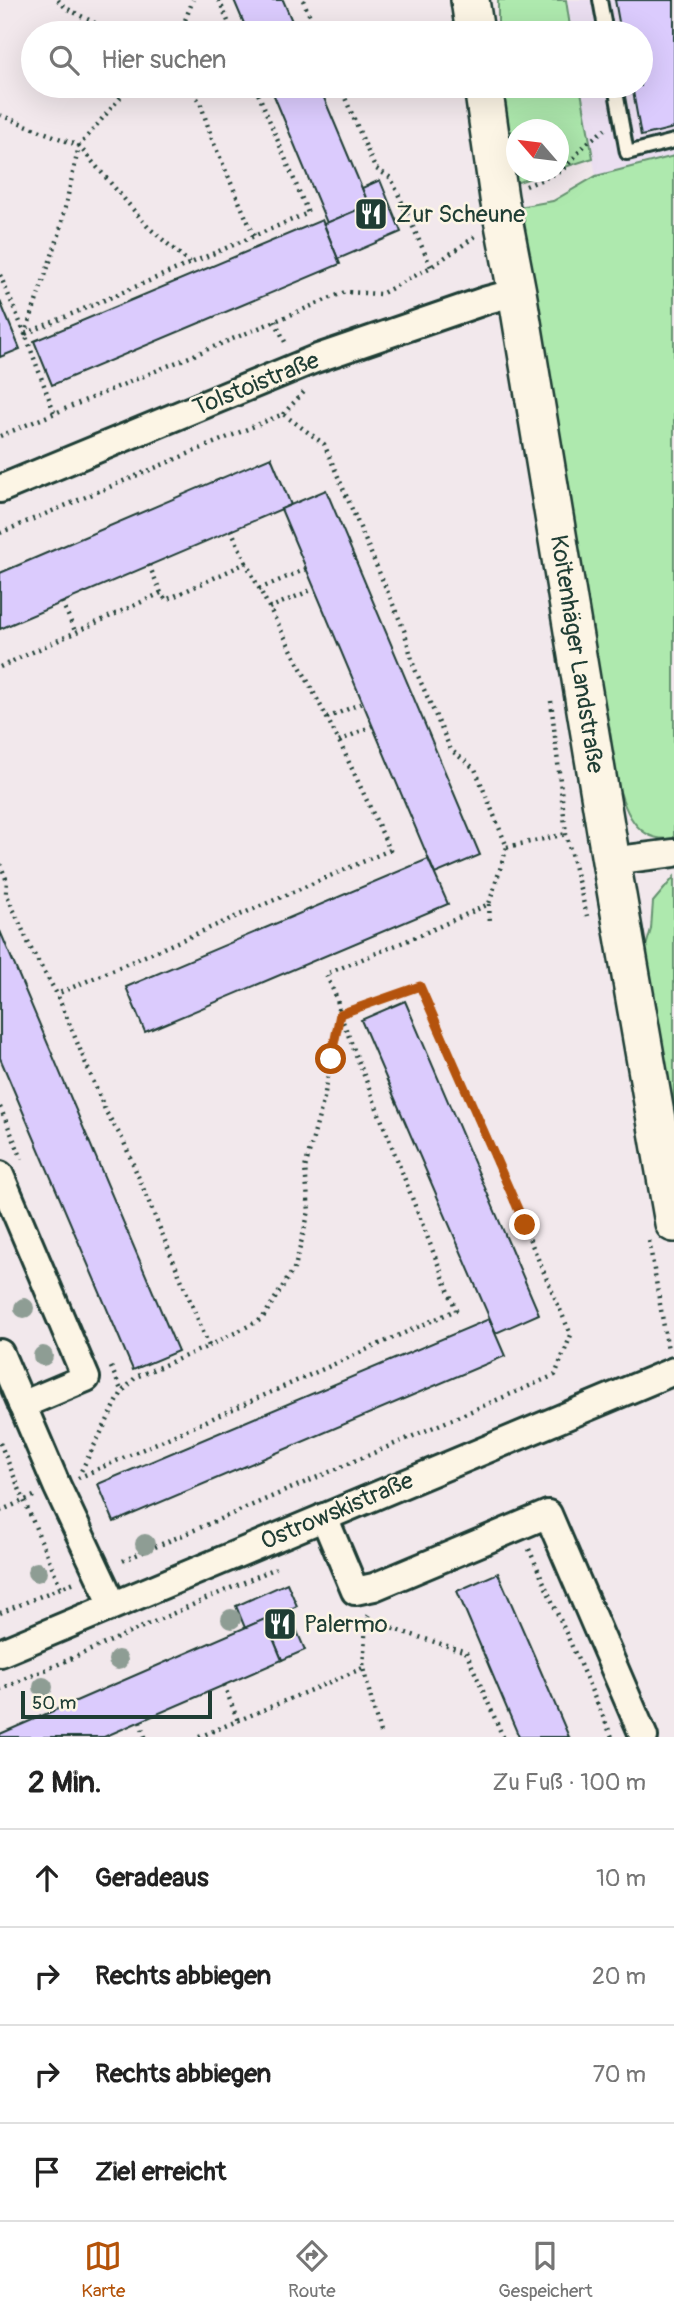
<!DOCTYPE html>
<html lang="de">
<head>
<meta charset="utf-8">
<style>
	body { margin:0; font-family:Pangolin,sans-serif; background:#f6f6f6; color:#222 }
	.compass { position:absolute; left:506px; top:119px; width:63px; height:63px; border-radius:50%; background:#fff; box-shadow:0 7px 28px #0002; rotate:298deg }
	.scale { position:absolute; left:21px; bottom:18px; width:191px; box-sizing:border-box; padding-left:7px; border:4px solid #1f3d34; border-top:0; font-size:19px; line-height:24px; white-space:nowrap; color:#1f3d34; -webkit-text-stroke:5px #fcf5e5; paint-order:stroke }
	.stop { position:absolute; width:21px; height:21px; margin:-16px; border:5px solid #b45309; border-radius:50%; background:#fff }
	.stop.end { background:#b45309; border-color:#fff; box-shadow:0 2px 7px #0008 }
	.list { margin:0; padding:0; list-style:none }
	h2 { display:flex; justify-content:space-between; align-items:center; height:91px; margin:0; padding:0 28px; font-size:30px }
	h2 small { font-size:23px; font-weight:400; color:#767676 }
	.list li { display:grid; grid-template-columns:46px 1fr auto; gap:21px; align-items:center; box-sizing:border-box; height:98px; padding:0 28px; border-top:2px solid #e0e0e0 }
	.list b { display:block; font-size:26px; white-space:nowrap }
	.list em { font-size:23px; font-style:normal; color:#767676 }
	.icon { flex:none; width:38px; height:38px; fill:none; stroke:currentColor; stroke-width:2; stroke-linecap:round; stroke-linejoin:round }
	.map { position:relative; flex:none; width:674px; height:1737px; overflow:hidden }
	.search { position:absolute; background:#fff; box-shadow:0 7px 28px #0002; left:21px; right:21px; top:21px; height:77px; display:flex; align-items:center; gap:18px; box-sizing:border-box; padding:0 24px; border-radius:38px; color:#767676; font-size:26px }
	.sheet { height:483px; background:#fff }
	nav { display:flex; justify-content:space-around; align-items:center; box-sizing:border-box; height:98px; border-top:2px solid #e0e0e0; background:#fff; font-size:19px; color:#767676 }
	nav a { display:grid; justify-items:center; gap:4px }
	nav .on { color:#b45309 }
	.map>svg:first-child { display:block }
	.built { fill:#ebdff1 }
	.green { fill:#aee9ae; stroke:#669371; stroke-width:2 }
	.building { fill:#dbcbfd; stroke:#1f3d34; stroke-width:2 }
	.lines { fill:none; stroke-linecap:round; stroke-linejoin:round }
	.service-casing { stroke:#1f3d34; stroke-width:18 }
	.minor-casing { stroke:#1f3d34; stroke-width:32 }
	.secondary-casing { stroke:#1f3d34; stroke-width:42 }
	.path { stroke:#1f3d34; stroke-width:4.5; stroke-dasharray:2 5; stroke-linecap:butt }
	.service { stroke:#fcf5e5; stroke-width:12 }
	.minor { stroke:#fcf5e5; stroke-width:26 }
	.secondary { stroke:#fcf5e5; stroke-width:37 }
	.tree { fill:#8e9d94 }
	.route { stroke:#b45309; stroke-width:9 }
	.labels { text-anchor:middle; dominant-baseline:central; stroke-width:5; stroke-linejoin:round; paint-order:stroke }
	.poi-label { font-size:24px; fill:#1f3d34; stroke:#fcf5e5; text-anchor:start }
	.street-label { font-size:24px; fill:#1f3d34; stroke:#fcf5e5 }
</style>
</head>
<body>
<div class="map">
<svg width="674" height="1737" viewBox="0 0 674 1737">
	<rect width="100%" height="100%" fill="#f2e8ec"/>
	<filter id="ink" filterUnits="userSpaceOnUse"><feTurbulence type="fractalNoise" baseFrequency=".0143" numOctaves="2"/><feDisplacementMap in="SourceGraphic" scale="14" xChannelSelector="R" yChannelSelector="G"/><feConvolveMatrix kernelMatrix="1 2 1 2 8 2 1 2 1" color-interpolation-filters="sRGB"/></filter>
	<g filter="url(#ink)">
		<path class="built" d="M566,0H674V156L596,176L580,86H641V33H571Z"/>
		<g class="green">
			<path d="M498,0H566L571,33H498Z"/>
			<path d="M498,86H580L593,158L559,169L558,130H516V172H551L515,183Z"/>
			<path d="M674,156V838C626,846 619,787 611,754L518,207L553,201L596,176Z"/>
			<path d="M674,877V1127L645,950L651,929L653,902Z"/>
		</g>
		<g class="building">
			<path d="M234,0H283L297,33H248Z"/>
			<path d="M615,0H674V128L641,136L632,86H641V33H621Z"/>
			<path d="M270,86H319L369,205L327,223Z"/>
			<path d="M380,180L401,232L338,259L324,224L369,205L362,188Z"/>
			<path d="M322,220L340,264L52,385L34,341Z"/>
			<path d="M0,301L20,349L0,357Z"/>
			<path d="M271,457L291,505L0,629V573Z"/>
			<path d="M326,490L480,855L435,874L281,509Z"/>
			<path d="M428,859L448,904L145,1032L126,987Z"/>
			<path d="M0,931L178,1351L133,1370L0,1058Z"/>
			<path d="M405,1001L539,1314L496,1333L361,1020Z"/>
			<path d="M489,1319L505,1356L114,1522L98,1484Z"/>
			<path d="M498,1573L533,1653L569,1737H519L457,1591Z"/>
			<path d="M287,1583L297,1606L288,1610L305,1650L282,1660L265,1619L245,1628L236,1606Z"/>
			<path d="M265,1619L282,1660L104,1737H0V1734Z"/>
		</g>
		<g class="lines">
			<defs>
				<g id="service">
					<path d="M600,0L606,33"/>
					<path d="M615,86L627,153L674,141"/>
				</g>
				<g id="minor">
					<path d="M0,489L315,359L487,300L517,292"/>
					<path d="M611,861L674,853"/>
					<path d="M0,1175L86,1378L22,1405"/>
					<path d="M0,1353L57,1486L113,1605"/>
					<path d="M324,1517L355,1591L374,1587L548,1514L644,1737"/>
					<path d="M0,1653L674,1371"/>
				</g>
				<g id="secondary">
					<path d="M470,0L475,33"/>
					<path d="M483,86L499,198L517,292L611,861L674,1223"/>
				</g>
			</defs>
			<use href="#service" class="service-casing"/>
			<use href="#minor" class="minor-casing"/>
			<use href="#secondary" class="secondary-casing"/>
			<g class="path">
				<path d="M58,0L66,8L114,33"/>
				<path d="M219,0L233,33"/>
				<path d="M303,0L317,33"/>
				<path d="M180,33L193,0"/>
				<path d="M190,86L201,105L212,139L254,236"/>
				<path d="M340,86L375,168L391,178L431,267"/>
				<path d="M0,115L79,146L148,227L190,263"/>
				<path d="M526,186L562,171L586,144L605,129"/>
				<path d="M0,275L25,334L59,235L79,146L130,86"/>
				<path d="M275,321L287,346"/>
				<path d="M54,412L25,334L308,213L255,86"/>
				<path d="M283,414L304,392"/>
				<path d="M0,436L345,292L381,294L431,267L476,236"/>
				<path d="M231,529L246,563"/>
				<path d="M0,533L283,414L324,444L404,630L414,667L451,750L475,769L507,847L489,904L418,936L326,974L337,999L340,1014L324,1098L305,1168L309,1211L295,1267L262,1319L209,1346"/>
				<path d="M149,565L161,593"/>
				<path d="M259,589L306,569"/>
				<path d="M62,602L75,631"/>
				<path d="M269,608L314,589"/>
				<path d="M0,667L161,593L166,600L246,563L339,741L390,850L57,994"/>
				<path d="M551,701L566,834L587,916"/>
				<path d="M327,718L362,703"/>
				<path d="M339,741L372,726"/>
				<path d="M507,847L566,834"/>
				<path d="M0,864L7,881L6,893L32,951L57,994L106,1112L123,1140L209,1346L136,1377L122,1392L79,1475"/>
				<path d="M489,904L490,924"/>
				<path d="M0,1107L22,1159"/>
				<path d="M649,1241L668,1350"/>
				<path d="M111,1367L122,1392"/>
				<path d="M0,1443L61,1588"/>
				<path d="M78,1478L456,1310L340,1014L420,986L571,1335L555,1375L120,1562"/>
				<path d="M0,1511L34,1496"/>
				<path d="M529,1549L612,1737"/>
				<path d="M0,1613L77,1581"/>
				<path d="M369,1615L366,1620L363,1668L381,1737"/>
				<path d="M366,1620L466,1652L503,1737"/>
				<path d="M224,1685L238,1721"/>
				<path d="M0,1690L276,1568"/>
				<path d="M140,1722L145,1737"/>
				<path d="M199,1737L363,1668"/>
			</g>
			<use href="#service" class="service"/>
			<use href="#minor" class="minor"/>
			<use href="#secondary" class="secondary"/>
		</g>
		<g class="tree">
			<circle cx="24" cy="1308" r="10"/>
			<circle cx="43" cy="1356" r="10"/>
			<circle cx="145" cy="1544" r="10"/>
			<circle cx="37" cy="1572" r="10"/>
			<circle cx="231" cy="1619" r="10"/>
			<circle cx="118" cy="1660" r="10"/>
			<circle cx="43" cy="1687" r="10"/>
		</g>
	</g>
	<g class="lines" filter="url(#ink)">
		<path class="route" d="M331,1059L340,1014L420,986L525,1225"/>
	</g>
	<defs>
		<symbol id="restaurant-square" viewBox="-11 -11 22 22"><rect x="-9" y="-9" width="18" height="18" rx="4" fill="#1f3d34" stroke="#fcf5e5"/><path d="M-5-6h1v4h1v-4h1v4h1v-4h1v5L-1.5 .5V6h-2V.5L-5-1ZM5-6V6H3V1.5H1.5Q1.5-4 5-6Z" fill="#fff"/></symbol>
	</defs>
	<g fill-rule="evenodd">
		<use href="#restaurant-square" x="352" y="195" width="38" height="38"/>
		<use href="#restaurant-square" x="261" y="1605" width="38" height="38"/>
	</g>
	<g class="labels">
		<g class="poi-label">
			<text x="396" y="214">Zur Scheune</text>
			<text x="304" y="1624">Palermo</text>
		</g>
		<g class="street-label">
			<text transform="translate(256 384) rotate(-22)">Tolstoistraße</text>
			<text transform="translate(577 654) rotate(81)">Koitenhäger Landstraße</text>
			<text transform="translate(337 1511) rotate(-23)">Ostrowskistraße</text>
		</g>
	</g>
</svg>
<svg class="compass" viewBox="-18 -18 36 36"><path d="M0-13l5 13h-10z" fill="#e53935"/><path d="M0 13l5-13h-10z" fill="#767676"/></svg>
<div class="scale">50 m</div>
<div class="stop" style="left:331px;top:1059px"></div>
<div class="stop end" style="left:525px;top:1225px"></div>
<div class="search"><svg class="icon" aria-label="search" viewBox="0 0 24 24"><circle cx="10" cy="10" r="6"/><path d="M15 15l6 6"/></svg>Hier suchen</div>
</div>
<section class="sheet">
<h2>2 Min.<small>Zu Fuß · 100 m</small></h2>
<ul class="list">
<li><svg class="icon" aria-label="ahead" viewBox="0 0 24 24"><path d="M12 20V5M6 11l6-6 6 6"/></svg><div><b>Geradeaus</b></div><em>10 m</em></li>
<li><svg class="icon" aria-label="right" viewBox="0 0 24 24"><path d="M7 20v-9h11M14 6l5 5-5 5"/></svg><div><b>Rechts abbiegen</b></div><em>20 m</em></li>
<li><svg class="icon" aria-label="right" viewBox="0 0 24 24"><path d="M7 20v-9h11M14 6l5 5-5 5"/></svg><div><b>Rechts abbiegen</b></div><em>70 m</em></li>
<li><svg class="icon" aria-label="arrive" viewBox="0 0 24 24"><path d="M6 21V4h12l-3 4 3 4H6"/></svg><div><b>Ziel erreicht</b></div></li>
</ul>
</section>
<nav>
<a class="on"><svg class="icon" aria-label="map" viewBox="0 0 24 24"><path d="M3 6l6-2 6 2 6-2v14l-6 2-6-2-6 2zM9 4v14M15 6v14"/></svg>Karte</a>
<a><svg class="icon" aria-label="directions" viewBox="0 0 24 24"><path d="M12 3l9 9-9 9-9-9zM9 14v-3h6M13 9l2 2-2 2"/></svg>Route</a>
<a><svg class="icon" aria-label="saved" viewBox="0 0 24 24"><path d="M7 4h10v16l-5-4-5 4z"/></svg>Gespeichert</a>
</nav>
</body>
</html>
